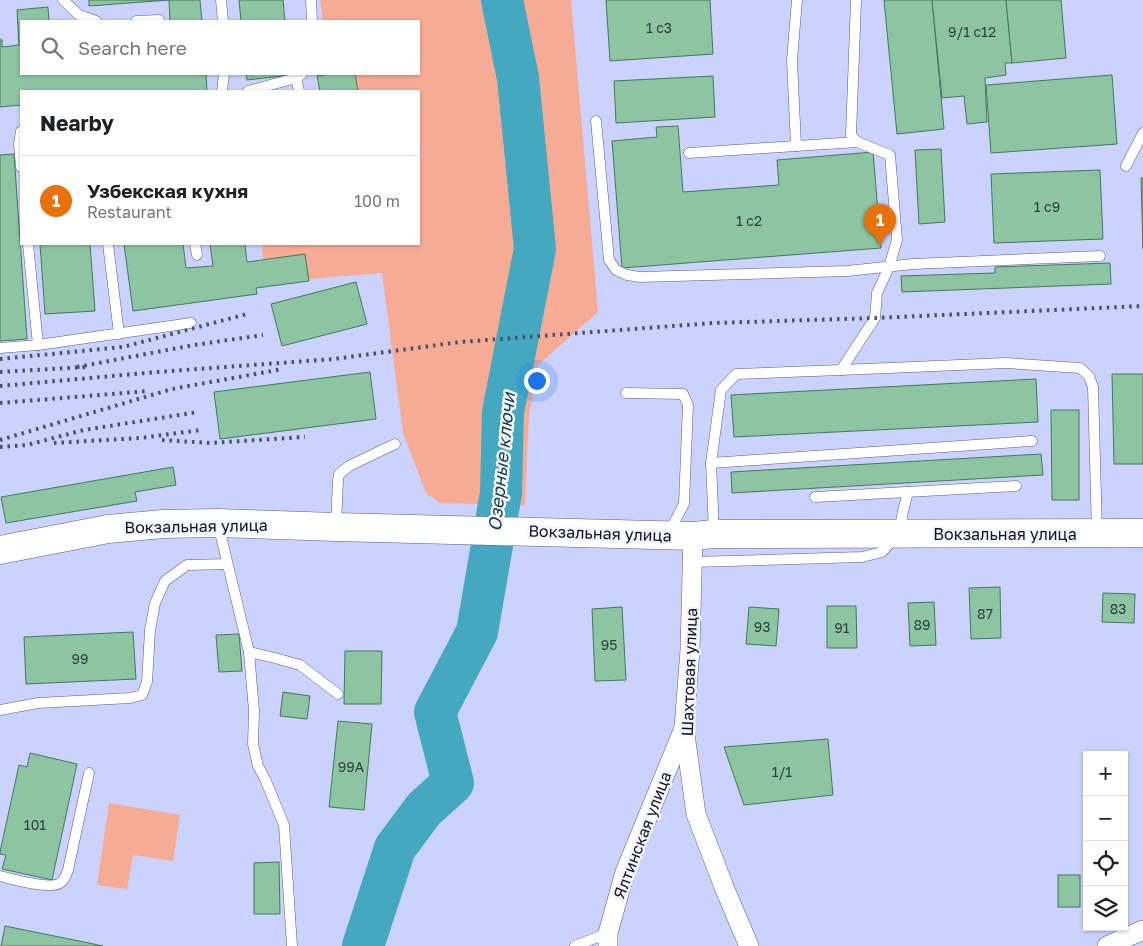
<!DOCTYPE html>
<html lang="en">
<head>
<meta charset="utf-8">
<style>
	body { margin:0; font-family:"Golos Text",sans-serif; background:#f2f2f2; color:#202124 }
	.controls { position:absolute; right:15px; bottom:15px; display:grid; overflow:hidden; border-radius:0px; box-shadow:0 1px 4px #0004 }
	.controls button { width:45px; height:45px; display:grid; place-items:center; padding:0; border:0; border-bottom:1px solid #e0e0e0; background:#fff; color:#202124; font:25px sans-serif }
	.you { position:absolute; left:536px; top:380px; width:18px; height:18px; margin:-12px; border:4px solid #fff; border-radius:50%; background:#1a73e8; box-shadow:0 0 0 8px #1a73e833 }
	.badge { display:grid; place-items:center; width:32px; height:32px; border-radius:50%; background:#b45309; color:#fff; font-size:16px; font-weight:700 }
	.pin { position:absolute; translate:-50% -41px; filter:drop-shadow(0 1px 2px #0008) }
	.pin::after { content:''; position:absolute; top:26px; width:18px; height:15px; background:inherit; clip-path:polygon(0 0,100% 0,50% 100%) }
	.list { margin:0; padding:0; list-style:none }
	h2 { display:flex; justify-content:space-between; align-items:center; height:65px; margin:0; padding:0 20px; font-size:21px }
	h2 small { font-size:16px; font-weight:400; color:#757577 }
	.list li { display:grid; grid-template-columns:32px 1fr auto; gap:15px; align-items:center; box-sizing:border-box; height:90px; padding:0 20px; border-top:1px solid #e0e0e0 }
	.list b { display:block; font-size:19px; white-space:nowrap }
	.list p { margin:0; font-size:16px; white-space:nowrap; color:#757577 }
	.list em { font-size:16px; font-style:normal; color:#757577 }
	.icon { flex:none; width:28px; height:28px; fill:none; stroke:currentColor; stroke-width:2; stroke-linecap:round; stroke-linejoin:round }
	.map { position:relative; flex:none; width:1143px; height:946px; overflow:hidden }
	.search { position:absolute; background:#fff; box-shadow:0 1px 4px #0004; left:20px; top:20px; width:400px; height:55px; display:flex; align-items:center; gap:12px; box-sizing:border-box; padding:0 18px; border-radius:0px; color:#757577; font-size:19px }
	.panel { position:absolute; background:#fff; box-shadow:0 1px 4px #0004; left:20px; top:90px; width:400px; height:155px; border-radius:0px }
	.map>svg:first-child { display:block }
	.green { fill:#f6ab95 }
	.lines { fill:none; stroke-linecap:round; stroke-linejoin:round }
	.river { stroke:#43a8c0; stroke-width:42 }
	.building { fill:#8dc4a2; stroke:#43795a }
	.lane-casing { stroke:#555c8b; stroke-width:11 }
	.street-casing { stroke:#555c8b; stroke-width:20 }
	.secondary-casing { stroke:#555c8b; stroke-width:29 }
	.lane { stroke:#fff; stroke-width:10 }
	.street { stroke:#fff; stroke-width:19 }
	.secondary { stroke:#fff; stroke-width:28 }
	.rail { stroke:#4b506a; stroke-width:4; stroke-dasharray:2.5 5; stroke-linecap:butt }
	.labels { text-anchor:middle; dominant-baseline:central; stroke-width:5; stroke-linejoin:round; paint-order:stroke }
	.number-label { font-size:14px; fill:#2f3f44 }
	.street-label { font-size:16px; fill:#101325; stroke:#f4f5fa }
	.water-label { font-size:18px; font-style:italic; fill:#123f4a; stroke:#f4f5fa }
</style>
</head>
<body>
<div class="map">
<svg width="1143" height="946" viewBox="0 0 1143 946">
	<rect width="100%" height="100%" fill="#cad2fd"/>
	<g class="green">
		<path d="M320,0H571L598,312L538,365L529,415L525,505L440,503L426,493L403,433L382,273L310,279L265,286L262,244H419V91H332L329,74H419V21H323Z"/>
		<path d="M109,803L180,815L173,861L133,855L127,889L97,885Z"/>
	</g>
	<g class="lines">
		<path class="river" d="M363,946L395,848L424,809L453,783L435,712L477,632L501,493L503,412L535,249L518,78L502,0"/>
	</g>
	<g class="building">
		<path d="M89,0H200L202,21H170L169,0L89,6Z"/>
		<path d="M239,0H283L285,21H241Z"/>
		<path d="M606,0H710L713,54L610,61Z"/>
		<path d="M884,0H932L944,129L897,134Z"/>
		<path d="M932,0H1006L1012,63H1005L1006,75L985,78L987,122L967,124L964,96L942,98Z"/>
		<path d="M1006,0H1061L1066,58L1012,63Z"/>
		<path d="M48,7L49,21H21V74H206L207,91H21V105L0,107V39L2,40V47L19,45L17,10Z"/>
		<path d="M246,74H291V75L247,80Z"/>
		<path d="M329,74H355L358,91H320L317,76Z"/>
		<path d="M1112,75L1117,144L991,153L986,85Z"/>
		<path d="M713,76L715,117L616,123L614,81Z"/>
		<path d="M678,126L683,192L779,185L777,160L873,152L881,248L622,268L612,141L657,137L656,127Z"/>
		<path d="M941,149L945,222L919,224L915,150Z"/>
		<path d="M14,154L27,339L0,341V155Z"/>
		<path d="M1100,170L1103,239L994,243L991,174Z"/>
		<path d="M1141,178H1143V249Z"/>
		<path d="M40,244H90L95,311L45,314Z"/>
		<path d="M124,244H183L186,268L213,266L210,244H245L247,262L305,254L309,281L256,288L257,294L133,311Z"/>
		<path d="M1110,263L1111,284L902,292L901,276L995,273V267Z"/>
		<path d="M356,282L367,324L282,346L271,304Z"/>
		<path d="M370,372L376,419L220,439L214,392Z"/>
		<path d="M1112,374H1143V464H1114Z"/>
		<path d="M1036,379L1038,422L734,437L731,395Z"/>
		<path d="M1051,410H1079V500H1052Z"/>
		<path d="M1041,454L1043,475L732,493L731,472Z"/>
		<path d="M173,467L176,485L135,492L137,501L6,523L1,497Z"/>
		<path d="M1000,587L1001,638L971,639L969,588Z"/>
		<path d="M1103,593L1135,594L1134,623L1102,622Z"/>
		<path d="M934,602L936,645L910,646L908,603Z"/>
		<path d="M827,606H856L857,648H827Z"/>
		<path d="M622,607L626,680L595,681L592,609Z"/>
		<path d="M749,607L779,609L776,646L746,644Z"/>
		<path d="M133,632L136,679L26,684L24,637Z"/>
		<path d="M239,634L242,671L219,672L216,635Z"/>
		<path d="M345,651H382L381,704H344Z"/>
		<path d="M283,692L310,696L307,719L280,716Z"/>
		<path d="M338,721L372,724L364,810L329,807Z"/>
		<path d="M828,739L833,795L744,805L724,747Z"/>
		<path d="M30,753L77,764L52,880L2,869L6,855L0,854V852L19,765L27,767Z"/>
		<path d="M279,862L280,914H254V863Z"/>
		<rect x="1058" y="875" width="22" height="32"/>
		<path d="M5,926L89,943L103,946H1Z"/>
	</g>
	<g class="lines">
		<defs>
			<g id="lane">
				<path d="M63,0L79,15L96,21"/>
				<path d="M221,0L223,21"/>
				<path d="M311,0L312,21"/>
				<path d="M136,21L159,20"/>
				<path d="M296,78L299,91"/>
				<path d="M222,91L224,74"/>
				<path d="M248,91L296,78L302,74"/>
				<path d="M596,121L609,260L616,270L627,275L640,277L847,271L913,264L1100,256"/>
				<path d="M21,131L19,144L21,167"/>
				<path d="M796,146L792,60L797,0"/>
				<path d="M689,153L857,142"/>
				<path d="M1126,166L1143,133"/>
				<path d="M28,244L38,345"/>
				<path d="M108,244L119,334"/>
				<path d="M195,244L197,255"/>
				<path d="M0,348L38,345L191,323"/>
				<path d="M841,370L1006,363L1080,368L1089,376L1093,387L1097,533"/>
				<path d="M626,393L683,394L688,405L684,504L668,534"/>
				<path d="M711,463L1032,441"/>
				<path d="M815,497L1016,486"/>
				<path d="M218,524L249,652L254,711L253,744L258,766L265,779L284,825L292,946"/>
				<path d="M336,526L338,481L339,474L349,466L395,444"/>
				<path d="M714,532L711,463L721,390L736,374L841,370L875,318L877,293L889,267L897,240L890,155L857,142L851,135L856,0"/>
				<path d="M693,562L862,557L882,552L899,533L903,511L908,492"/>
				<path d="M249,652L275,658L300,665L338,694"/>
				<path d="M0,710L38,703L130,698L142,695L147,682L150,630L155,603L165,581L187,565L227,564"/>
				<path d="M0,876C12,879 50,890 60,883C65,880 66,875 68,870L89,773"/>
				<path d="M575,946L608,933"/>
			</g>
			<g id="street">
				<path d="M693,536L690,650L684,727L696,814L724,887L749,946"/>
				<path d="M608,946V933L625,872L684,728"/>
				<path d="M1107,946L1143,930"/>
			</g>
			<path id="secondary" d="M0,550L108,529L163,524L218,523L336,527L693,536L714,534L1143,533"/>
		</defs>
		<use href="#lane" class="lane-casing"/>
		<use href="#street" class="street-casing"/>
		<use href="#secondary" class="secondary-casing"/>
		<use href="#lane" class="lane"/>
		<use href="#street" class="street"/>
		<use href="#secondary" class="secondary"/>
		<g class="rail">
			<path d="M0,359L123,347L247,314"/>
			<path d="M77,367L194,345L263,335"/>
			<path d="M0,372L85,367"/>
			<path d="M0,386L157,372L334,359L460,342L713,323L875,318L1143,306"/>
			<path d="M0,403L149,391"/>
			<path d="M0,440L172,389L283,369"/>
			<path d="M162,440L210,443L305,437"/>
			<path d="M54,443L140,438L201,430"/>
			<path d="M0,447L27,445L84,430L198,412"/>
		</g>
	</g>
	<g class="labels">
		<g class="number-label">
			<text x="659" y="27">1 с3</text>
			<text x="972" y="31">9/1 с12</text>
			<text x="1047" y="206">1 с9</text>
			<text x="749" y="220">1 с2</text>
			<text x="1118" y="608">83</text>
			<text x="985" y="613">87</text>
			<text x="922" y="624">89</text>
			<text x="762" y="626">93</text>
			<text x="842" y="627">91</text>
			<text x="609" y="644">95</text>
			<text x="80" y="658">99</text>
			<text x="351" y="766">99А</text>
			<text x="782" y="771">1/1</text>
			<text x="35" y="824">101</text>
		</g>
		<g class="street-label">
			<text transform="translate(196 526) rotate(-1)">Вокзальная улица</text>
			<text transform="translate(600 533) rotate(2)">Вокзальная улица</text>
			<text x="1005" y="534">Вокзальная улица</text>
			<text transform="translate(689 672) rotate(-88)">Шахтовая улица</text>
			<text transform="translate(642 835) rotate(-69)">Ялтинская улица</text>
		</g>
		<g class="water-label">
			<text transform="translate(501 462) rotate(-84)">Озерные ключи</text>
		</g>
	</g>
</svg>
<div class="controls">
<button>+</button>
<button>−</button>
<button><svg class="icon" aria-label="locate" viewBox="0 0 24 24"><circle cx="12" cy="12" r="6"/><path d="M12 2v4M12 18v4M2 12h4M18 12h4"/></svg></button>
<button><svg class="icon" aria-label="layers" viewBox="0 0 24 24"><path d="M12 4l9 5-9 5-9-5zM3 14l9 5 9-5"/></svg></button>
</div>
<div class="you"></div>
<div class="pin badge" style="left:880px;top:245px;background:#e8710a">1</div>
<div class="search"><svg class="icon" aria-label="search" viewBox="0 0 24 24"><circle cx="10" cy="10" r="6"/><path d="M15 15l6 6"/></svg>Search here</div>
<section class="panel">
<h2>Nearby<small></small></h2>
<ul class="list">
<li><span class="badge" style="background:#e8710a">1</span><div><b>Узбекская кухня</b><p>Restaurant</p></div><em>100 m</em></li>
</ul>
</section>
</div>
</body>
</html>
